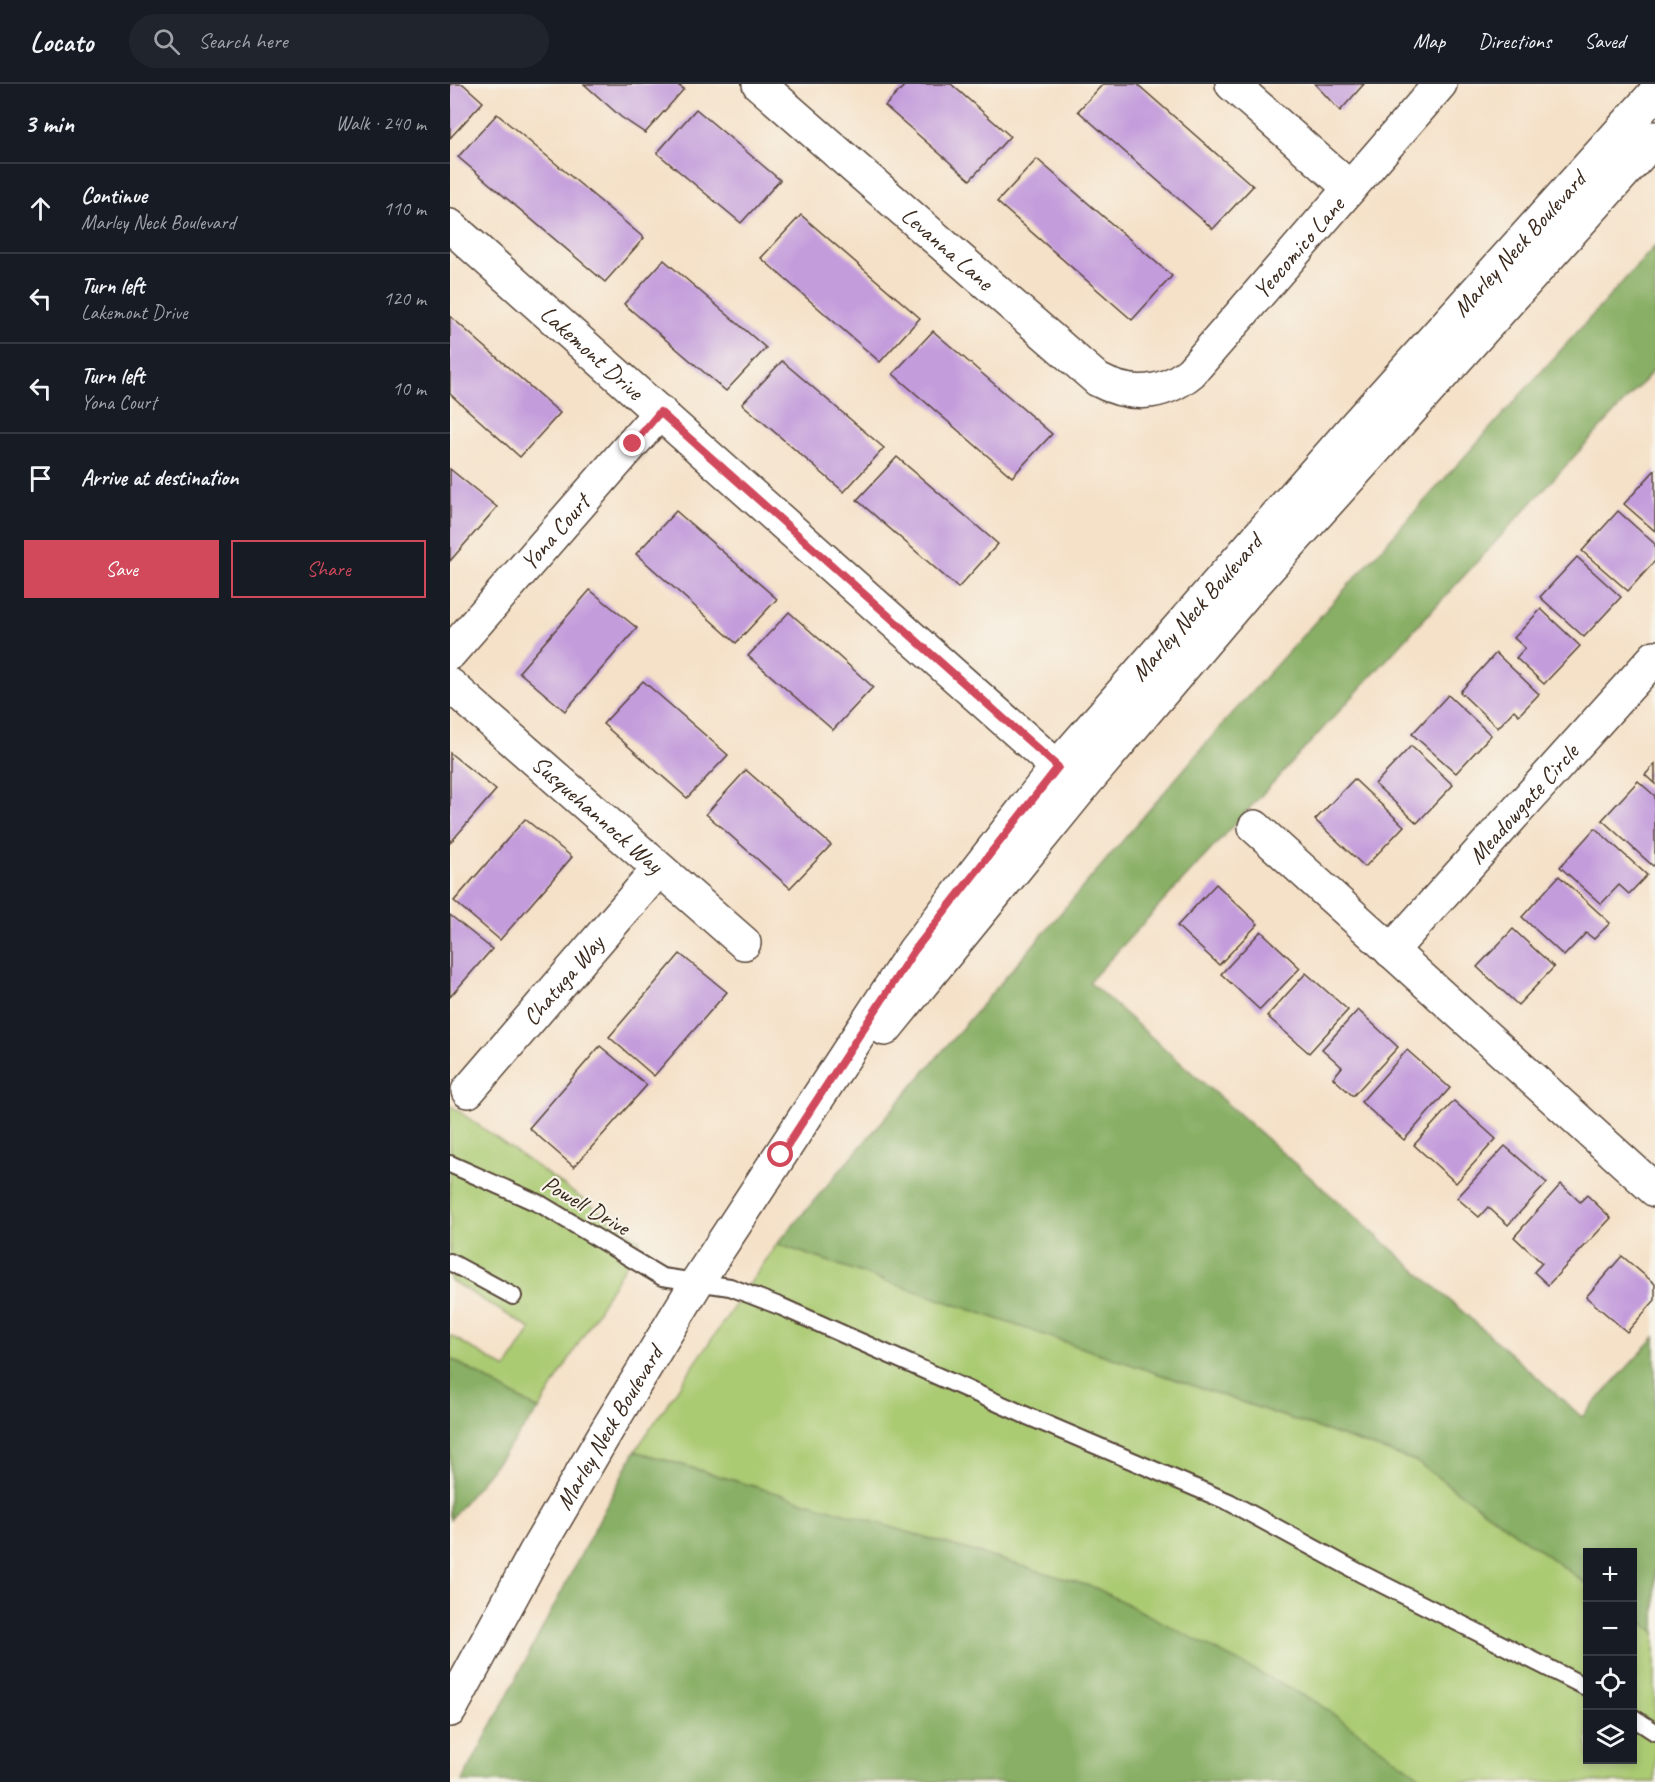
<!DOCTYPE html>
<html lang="en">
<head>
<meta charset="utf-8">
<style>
	body { margin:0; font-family:Caveat,sans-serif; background:#20242c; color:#f1f3f6 }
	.controls { position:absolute; right:18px; bottom:18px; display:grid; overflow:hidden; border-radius:0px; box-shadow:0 3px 9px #0003 }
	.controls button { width:54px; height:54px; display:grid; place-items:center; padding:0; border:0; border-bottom:2px solid #363941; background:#171b24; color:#f1f3f6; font:30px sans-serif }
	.stop { position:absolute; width:18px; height:18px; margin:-14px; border:4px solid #d1495b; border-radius:50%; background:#fff }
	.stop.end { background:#d1495b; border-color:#fff; box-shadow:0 2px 6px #0008 }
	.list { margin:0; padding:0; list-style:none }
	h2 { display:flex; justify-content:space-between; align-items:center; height:78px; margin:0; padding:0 24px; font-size:26px }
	h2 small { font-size:20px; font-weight:400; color:#9ea1a6 }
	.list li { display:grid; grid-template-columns:39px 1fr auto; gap:18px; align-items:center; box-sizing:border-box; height:90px; padding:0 24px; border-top:2px solid #363941 }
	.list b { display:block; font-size:22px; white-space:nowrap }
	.list p { margin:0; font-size:20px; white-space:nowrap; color:#9ea1a6 }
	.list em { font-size:20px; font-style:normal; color:#9ea1a6 }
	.actions { display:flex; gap:12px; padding:18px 24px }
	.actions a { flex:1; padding:14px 0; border:2px solid #d1495b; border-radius:0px; text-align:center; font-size:21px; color:#d1495b }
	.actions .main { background:#d1495b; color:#fff }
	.icon { flex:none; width:33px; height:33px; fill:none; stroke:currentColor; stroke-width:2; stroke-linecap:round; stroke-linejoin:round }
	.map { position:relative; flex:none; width:1205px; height:1698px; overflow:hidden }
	header { display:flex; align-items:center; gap:36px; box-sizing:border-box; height:84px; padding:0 30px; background:#171b24; border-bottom:2px solid #363941 }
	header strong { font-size:28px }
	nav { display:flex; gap:33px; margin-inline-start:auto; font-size:21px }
	.search { width:420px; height:54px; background:#20242c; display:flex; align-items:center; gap:15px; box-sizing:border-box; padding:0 21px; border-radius:33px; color:#9ea1a6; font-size:22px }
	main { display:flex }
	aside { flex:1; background:#171b24 }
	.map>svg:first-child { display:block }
	.green { fill:#abcb73; stroke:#737a48; stroke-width:1.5 }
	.forest { fill:#88af65; stroke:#626c42; stroke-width:1.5 }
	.building { fill:#c39cdb }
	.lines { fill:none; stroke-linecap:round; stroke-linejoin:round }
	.service-casing { stroke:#574538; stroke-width:20 }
	.minor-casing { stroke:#574538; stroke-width:36 }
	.secondary-casing { stroke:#574538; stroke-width:36 }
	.service { stroke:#fff; stroke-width:16 }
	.minor { stroke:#fff; stroke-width:33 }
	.secondary { stroke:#fff; stroke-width:33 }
	.route { stroke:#d1495b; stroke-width:8 }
	.labels { text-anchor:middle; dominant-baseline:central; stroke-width:4.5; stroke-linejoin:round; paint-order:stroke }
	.street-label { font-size:24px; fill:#3b2a1e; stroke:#f7f3e8 }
</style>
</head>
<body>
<header>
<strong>Locato</strong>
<div class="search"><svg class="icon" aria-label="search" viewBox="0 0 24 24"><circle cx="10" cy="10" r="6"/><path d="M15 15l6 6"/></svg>Search here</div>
<nav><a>Map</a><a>Directions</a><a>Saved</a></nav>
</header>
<main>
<aside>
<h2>3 min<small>Walk · 240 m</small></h2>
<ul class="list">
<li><svg class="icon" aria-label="ahead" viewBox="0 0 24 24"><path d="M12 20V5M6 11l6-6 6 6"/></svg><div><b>Continue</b><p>Marley Neck Boulevard</p></div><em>110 m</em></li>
<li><svg class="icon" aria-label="left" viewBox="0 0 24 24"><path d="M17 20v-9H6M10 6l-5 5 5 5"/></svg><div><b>Turn left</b><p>Lakemont Drive</p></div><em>120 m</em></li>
<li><svg class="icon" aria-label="left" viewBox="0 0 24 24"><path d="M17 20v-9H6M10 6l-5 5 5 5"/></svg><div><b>Turn left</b><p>Yona Court</p></div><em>10 m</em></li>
<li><svg class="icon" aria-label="arrive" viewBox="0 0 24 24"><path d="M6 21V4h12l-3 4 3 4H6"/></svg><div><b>Arrive at destination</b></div></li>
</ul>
<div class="actions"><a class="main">Save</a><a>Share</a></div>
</aside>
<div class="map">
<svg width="1205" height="1698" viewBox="0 0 1205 1698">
	<rect width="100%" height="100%" fill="#f7f3e8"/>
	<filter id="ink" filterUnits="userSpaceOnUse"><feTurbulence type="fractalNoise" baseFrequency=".0167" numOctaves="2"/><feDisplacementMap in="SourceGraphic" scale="12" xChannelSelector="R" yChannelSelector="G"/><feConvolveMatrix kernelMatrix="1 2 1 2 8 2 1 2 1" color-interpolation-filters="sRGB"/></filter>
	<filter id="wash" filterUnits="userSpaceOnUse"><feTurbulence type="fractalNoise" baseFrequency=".008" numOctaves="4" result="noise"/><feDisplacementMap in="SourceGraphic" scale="24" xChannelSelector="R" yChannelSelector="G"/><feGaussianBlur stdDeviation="1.35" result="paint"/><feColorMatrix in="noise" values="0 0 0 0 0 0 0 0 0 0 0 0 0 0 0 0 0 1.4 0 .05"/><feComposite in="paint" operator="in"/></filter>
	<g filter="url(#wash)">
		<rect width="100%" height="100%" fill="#f5e1c8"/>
		<g class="green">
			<path d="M0,1021L190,1156L89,1326L0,1274V1251L56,1285L81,1245L0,1196Z"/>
			<path d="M327,1160L965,1377L1137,1500L1138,1676H1182L1183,1532L1205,1548V1698H978L646,1504L185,1367Z"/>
		</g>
		<g class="forest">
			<path d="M1205,162V285L639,898L1132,1333L1205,1253V1548L1183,1532L1182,1468H1138L1137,1500L965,1377L327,1160L771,642Z"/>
			<path d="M0,1274L89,1326L0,1436Z"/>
			<path d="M185,1367L646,1504L866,1618L978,1698H12Z"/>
		</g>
		<g id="blocks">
			<g class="building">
				<path d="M0,0H13L33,18L0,54Z"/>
				<path d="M134,0H226L234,5L195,49L171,33Z"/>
				<path d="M456,0H501L560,52L520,96L435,22Z"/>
				<path d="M653,0H687L803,102L763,145L628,27Z"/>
				<path d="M865,0H914L890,27Z"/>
				<path d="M246,25L330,96L291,139L207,69Z"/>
				<path d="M47,30L194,154L155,198L8,73Z"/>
				<path d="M587,75L722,192L682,236L547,118Z"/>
				<path d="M351,131L470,234L430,278L311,174Z"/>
				<path d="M214,176L316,264L276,307L174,220Z"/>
				<path d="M0,232L110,329L70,373L0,310Z"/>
				<path d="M483,247L602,350L562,393L443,290Z"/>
				<path d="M332,277L434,364L394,408L292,320Z"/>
				<path d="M447,373L548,460L508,504L407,416Z"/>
				<path d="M0,385L47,423L0,477Z"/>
				<path d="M1205,386V447L1174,420Z"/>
				<path d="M226,427L327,515L286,559L186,470Z"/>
				<path d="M1168,427L1205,460V477L1178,507L1132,467Z"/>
				<path d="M1127,473L1171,513L1134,553L1090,513Z"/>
				<path d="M140,506L187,544L115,627L69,588Z"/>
				<path d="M1091,525L1130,562L1094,600L1066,574L1075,564L1064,554Z"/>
				<path d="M339,528L423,603L383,646L298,572Z"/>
				<path d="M1046,569L1089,610L1069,631L1064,626L1048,644L1010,608Z"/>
				<path d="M193,597L278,671L237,714L153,640Z"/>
				<path d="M998,611L1041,651L1006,689L962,650Z"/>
				<path d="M961,662L1003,701L967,739L925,700Z"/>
				<path d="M0,669L46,706L0,759Z"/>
				<path d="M1205,680V700L1195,691Z"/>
				<path d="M296,686L381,761L340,804L256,730Z"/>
				<path d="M904,695L954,742L915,783L865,736Z"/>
				<path d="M1188,697L1205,712V780L1203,782L1152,736Z"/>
				<path d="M75,735L122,773L50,856L4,817Z"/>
				<path d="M1145,744L1197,791L1179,810L1169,801L1151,820L1110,783Z"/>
				<path d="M1109,792L1160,839L1144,855L1136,849L1114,872L1072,833Z"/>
				<path d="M766,800L808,840L769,881L727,842Z"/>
				<path d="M0,831L42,865L0,913Z"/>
				<path d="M1063,845L1104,883L1068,921L1027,883Z"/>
				<path d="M811,847L850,884L810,926L771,890Z"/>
				<path d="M230,870L277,908L204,992L159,953Z"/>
				<path d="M856,889L898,926L859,969L817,932Z"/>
				<path d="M908,926L948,963L903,1012L883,994L892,983L872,965Z"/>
				<path d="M150,962L197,1001L124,1083L79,1044Z"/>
				<path d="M957,966L1000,1004L954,1056L911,1018Z"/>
				<path d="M1004,1017L1046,1055L1006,1099L964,1061Z"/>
				<path d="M1055,1062L1097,1099L1058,1141L1038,1123L1029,1133L1007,1114Z"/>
				<path d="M1111,1100L1130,1118L1137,1111L1161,1134L1098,1201L1084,1188L1092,1179L1064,1153Z"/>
				<path d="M1172,1172L1205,1200V1216L1177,1248L1136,1213Z"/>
			</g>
		</g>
	</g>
	<g filter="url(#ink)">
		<use href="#blocks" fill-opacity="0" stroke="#574538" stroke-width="1.5"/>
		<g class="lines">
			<defs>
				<g id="service">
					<path d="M0,1080L92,1121L212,1193L280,1203L332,1223L575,1331L779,1418L910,1489L1138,1604"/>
					<path d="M0,1178L63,1212"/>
					<path d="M1182,1633L1205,1648"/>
				</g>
				<g id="minor">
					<path id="s1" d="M309,0L648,296C680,313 712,312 741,288L990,0"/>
					<path d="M782,0L900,104"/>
					<path id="s2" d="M0,142L607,683"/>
					<path id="s3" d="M0,569L210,328"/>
					<path id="s4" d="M0,601L294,859"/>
					<path d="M805,743L1205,1106"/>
					<path id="s5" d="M941,867L1205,573"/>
					<path id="s6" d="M18,1007L208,786"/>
				</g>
				<g id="secondary">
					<path d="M435,945L636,698L796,509L1205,54"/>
					<path id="s7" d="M0,1626L85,1469L157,1346L247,1198L464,867L607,683L906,341L1205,9"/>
				</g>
			</defs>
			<use href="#service" class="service-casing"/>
			<use href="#minor" class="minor-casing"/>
			<use href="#secondary" class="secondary-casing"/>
			<use href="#service" class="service"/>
			<use href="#minor" class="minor"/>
			<use href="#secondary" class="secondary"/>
		</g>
	</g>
	<g class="lines" filter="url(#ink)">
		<path class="route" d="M183,360L210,328L608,683L464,867L331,1071"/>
	</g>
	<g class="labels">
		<g class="street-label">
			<text stroke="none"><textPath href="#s7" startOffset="1821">Marley Neck Boulevard</textPath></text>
			<text stroke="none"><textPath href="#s1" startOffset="714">Yeocomico Lane</textPath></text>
			<text stroke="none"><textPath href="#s1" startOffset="250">Levanna Lane</textPath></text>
			<text stroke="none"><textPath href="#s2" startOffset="190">Lakemont Drive</textPath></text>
			<text stroke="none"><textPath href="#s3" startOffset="160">Yona Court</textPath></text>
			<text stroke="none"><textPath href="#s7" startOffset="1335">Marley Neck Boulevard</textPath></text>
			<text stroke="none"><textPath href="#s5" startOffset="198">Meadowgate Circle</textPath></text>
			<text stroke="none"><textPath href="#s4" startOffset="196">Susquehannock Way</textPath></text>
			<text stroke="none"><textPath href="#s6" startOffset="146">Chatuga Way</textPath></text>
			<text transform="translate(136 1121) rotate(30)">Powell Drive</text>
			<text stroke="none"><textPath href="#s7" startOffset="324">Marley Neck Boulevard</textPath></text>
		</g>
	</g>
</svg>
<div class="controls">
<button>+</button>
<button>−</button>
<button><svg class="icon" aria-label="locate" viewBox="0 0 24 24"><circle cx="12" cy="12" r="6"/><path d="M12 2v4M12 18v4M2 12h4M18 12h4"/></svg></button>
<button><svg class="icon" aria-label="layers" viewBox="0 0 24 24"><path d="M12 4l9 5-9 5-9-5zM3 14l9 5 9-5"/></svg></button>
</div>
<div class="stop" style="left:331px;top:1071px"></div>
<div class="stop end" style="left:183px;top:360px"></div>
</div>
</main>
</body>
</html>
